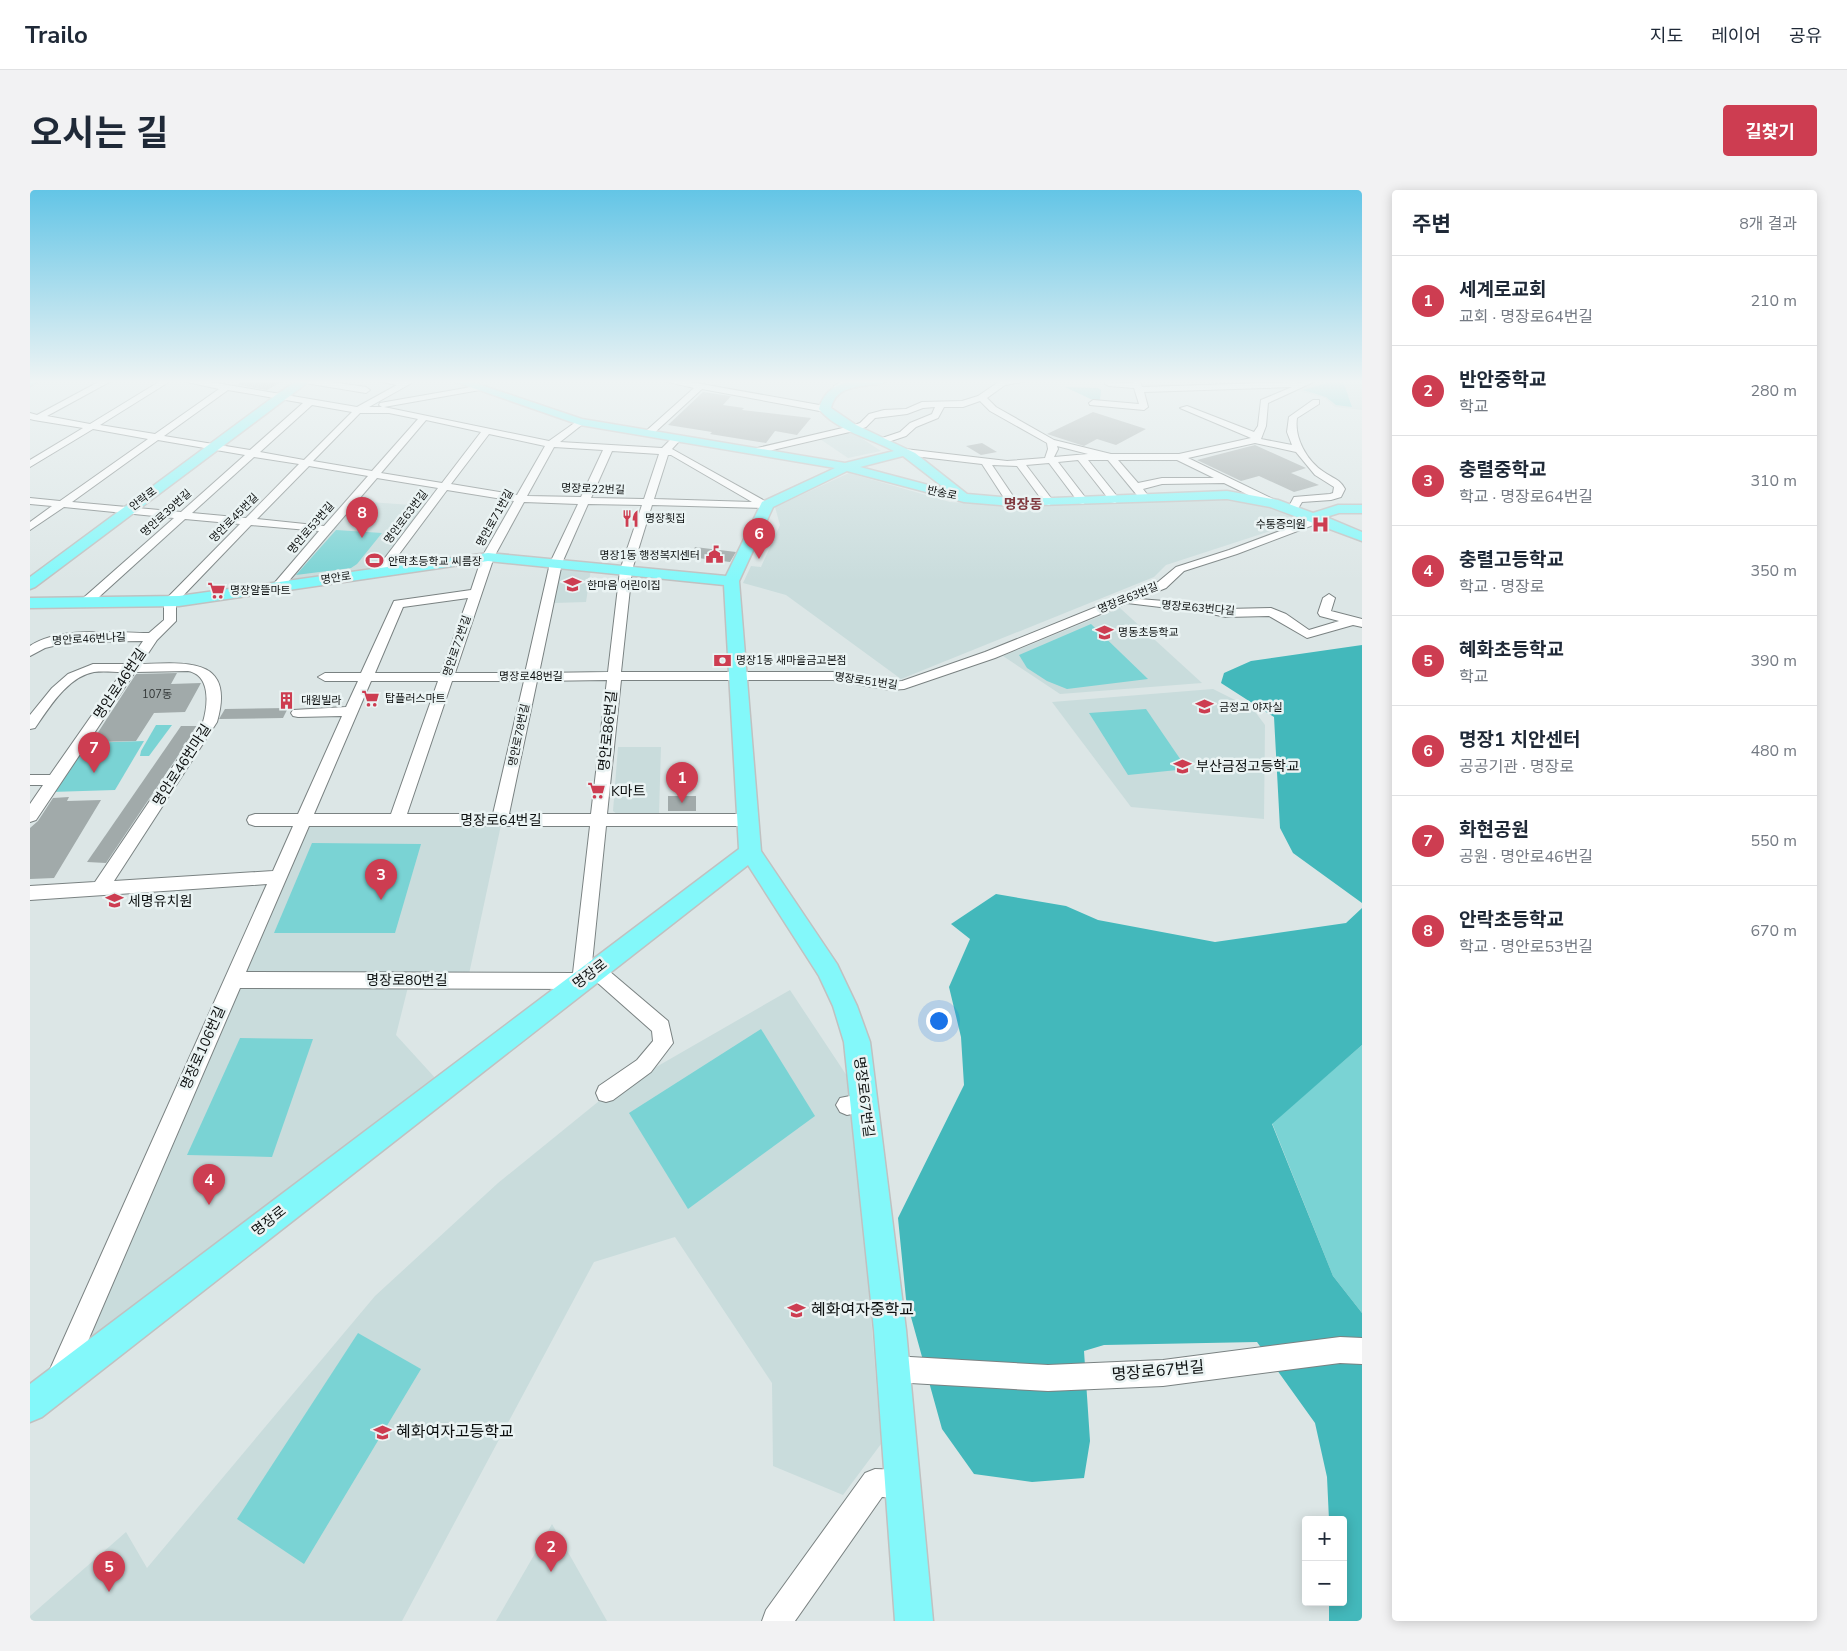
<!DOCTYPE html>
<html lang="ko">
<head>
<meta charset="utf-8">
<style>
	body { margin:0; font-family:"Nunito Sans","Noto Sans KR",sans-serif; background:#f2f2f3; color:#1f2937 }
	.controls { position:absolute; right:15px; bottom:15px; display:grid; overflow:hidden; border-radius:5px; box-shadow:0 2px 12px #0003 }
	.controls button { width:45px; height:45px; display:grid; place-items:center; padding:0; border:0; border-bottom:1px solid #e0e1e3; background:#fff; color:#1f2937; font:25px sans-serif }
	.you { position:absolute; left:908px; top:830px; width:18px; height:18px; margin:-12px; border:4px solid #fff; border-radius:50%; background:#1a73e8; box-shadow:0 0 0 8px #1a73e833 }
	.badge { display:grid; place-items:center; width:32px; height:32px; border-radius:50%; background:#cd3d51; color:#fff; font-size:16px; font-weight:700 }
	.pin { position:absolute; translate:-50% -41px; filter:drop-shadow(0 1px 2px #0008) }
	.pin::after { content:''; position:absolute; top:26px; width:18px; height:15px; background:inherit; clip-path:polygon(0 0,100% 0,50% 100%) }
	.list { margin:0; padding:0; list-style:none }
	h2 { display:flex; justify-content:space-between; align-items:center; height:65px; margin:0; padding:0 20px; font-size:21px }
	h2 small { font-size:16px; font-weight:400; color:#747a83 }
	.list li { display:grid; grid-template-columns:32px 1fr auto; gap:15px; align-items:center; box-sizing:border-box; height:90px; padding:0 20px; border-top:1px solid #e0e1e3 }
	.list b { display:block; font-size:19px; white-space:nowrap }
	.list p { margin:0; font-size:16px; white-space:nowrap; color:#747a83 }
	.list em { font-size:16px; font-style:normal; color:#747a83 }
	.map { position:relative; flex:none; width:1332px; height:1431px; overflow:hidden; border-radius:5px }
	header { display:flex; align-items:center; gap:30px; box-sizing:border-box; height:70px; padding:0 25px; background:#fff; border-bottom:1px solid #e0e1e3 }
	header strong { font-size:24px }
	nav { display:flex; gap:28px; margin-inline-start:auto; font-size:18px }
	.intro { display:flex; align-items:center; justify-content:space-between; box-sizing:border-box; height:120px; padding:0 30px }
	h1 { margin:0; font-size:35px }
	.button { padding:12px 22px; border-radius:5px; background:#cd3d51; color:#fff; font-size:18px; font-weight:700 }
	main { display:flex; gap:30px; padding:0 30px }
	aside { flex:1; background:#fff; border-radius:5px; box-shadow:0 2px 12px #0003 }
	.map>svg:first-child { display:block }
	.built { fill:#c9dcdc }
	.green { fill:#7ad3d4 }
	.forest { fill:#43b8bb }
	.building { fill:#a1aaaa }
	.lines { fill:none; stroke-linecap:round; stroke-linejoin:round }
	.minor-casing { stroke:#7a8282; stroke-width:2 }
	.major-casing { stroke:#c0c1c1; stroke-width:3 }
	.minor { fill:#fff; fill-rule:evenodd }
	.major { fill:#83f8fa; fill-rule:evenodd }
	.labels { text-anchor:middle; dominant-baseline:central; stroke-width:5; stroke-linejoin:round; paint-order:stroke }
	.far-street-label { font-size:11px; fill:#0c0f0f; stroke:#eaf3f3 }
	.far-poi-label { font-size:11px; fill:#0c0f0f; stroke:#eaf3f3; text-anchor:start }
	.number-label { font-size:11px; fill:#313636 }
	.far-quarter-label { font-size:14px; font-weight:bold; fill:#80383e; stroke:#eaf3f3 }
	.street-label { font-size:14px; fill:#0c0f0f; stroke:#eaf3f3 }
	.poi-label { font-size:14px; fill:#0c0f0f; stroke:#eaf3f3; text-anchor:start }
	.near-poi-label { font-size:16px; fill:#0c0f0f; stroke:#eaf3f3; text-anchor:start }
	.near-street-label { font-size:16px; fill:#0c0f0f; stroke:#eaf3f3 }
</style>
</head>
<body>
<header>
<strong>Trailo</strong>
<nav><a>지도</a><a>레이어</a><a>공유</a></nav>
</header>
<div class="intro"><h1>오시는 길</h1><a class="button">길찾기</a></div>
<main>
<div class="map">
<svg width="1332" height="1431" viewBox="0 0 1332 1431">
	<rect width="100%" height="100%" fill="#dce6e6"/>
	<g class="built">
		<path d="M1293,190H1332V220L1305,217L1295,208L1268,201Z"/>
		<path d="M813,242H822L851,261L818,268L790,249Z"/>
		<path d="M819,283L920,312L981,316L1173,309L1211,312L1246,320L1274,330L1136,375L1124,387L871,489L756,405L713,393L721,376L731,377L750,335L745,317Z"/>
		<path d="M326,311L395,316L346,379L258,392L255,390Z"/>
		<path d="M531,377L561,379L556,412L524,413Z"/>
		<path d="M1090,418L1172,493L1030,504L973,466Z"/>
		<path d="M1183,499L1223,519L1235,535L1234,629L1101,617L1022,512Z"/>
		<path d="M588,557H631L629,624H587L583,621Z"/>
		<path d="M277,635H471L439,784L214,785Z"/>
		<path d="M215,797H378L366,845L407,890L65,1153L58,1140L206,802Z"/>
		<path d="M760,800L823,895L851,1254L813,1305L743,1276L742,1193L645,1047L564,1072L372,1431H0V1426L96,1342L117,1378L345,1106L468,993L574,907Z"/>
		<path d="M522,1334L577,1431H466Z"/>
	</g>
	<g class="green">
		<path d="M1304,191L1314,194L1322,217L1306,215L1296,207L1273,200Z"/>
		<path d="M1035,197L1068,198L1071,200L1070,210L1065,211Z"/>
		<path d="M306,340L352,343L327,374L321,378L266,385Z"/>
		<path d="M1061,434L1118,489L1037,499L1017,491L997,478L989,465Z"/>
		<path d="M1116,519L1157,579L1098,585L1059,523Z"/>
		<path d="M126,535H142L119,566H110L111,561Z"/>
		<path d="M114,551L85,600L21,602L54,553Z"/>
		<path d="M282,653L391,654L365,743H244Z"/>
		<path d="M731,839L785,926L658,1019L599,923Z"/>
		<path d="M210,848L283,849L242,967L157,965Z"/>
		<path d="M1332,855V1123L1303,1086L1242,933Z"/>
		<path d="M328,1143L391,1179L274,1374L207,1329Z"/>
	</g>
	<g class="forest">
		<path d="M1332,455V713L1263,663L1250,638L1244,527L1191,493L1194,483L1221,471Z"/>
		<path d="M966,704L1036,716L1068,730L1185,752L1316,733L1332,718V855L1242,934L1303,1086L1332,1123V1431H1299V1412H1313V1330H1299L1297,1287L1285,1233L1227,1152L1074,1155L1054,1161L1060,1251L1054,1288L1002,1292L944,1284L912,1239L876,1109L868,1028L934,895L931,847L919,797L940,749L921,734Z"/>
	</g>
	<g class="building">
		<path d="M209,190H255L237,200L209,195Z"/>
		<path d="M673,202L701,206L693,215L714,218L712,220L781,228L767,245L745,241L736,253L680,244L682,242L638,235Z"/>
		<path d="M1063,222L1116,239L1086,255L1067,249L1054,256L1017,244Z"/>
		<path d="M952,253L967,262L951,265L936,256Z"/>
		<path d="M1225,255L1276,278L1261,283L1289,295L1264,302L1229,286L1211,291L1167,270Z"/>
		<path d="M665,357L706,362L700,372L660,367Z"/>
		<path d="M147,483L141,494L171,493L155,522L124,523L106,551L68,552L71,547H65L106,484Z"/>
		<path d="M258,518L253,528L189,529L195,519Z"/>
		<path d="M151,536H168L76,673L57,672Z"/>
		<rect x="638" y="606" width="28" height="15"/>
		<path d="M39,607L37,611L71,610L24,688L0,689V638L8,631L23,608Z"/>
	</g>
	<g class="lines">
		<defs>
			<g id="minor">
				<path d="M72,190H83L17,226L60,234L132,190H142L70,235L125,244L189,199L148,190H168L327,217L367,195L343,190H387L339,217H352L349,215L350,213L447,196L451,198L450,200L354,217L519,251L550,229L554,232L553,234L530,252L632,258L644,246H650L652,248L642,259L742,315L737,318L622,315L602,380L591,482H803L860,492L872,491L955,462L1128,392L1146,377L1199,360L1290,326L1295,329L1294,331L1207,364L1154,381L1136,398L1109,409L1172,414L1196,419L1241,418L1256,424L1279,440L1309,431L1290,426L1288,423L1293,408L1299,404L1305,408L1301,421L1332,429V437L1323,435L1277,448L1239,426L1196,427L1172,422L1097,413L965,468L874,499L860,500L803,490H591L577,624H718L724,626L726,630L724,634L718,636H576L562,773L572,775L638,831L643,853L621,882L583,910L576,912L569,910L566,903L569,896L607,870L623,851L622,841L561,787L558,796L551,799L210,798L39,1195L30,1199L21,1195L17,1186L237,694L0,710V696L65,692L173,532C178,515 181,485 158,481L105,482L6,630L0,632V614L13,595H0V585H20L92,482C83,482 73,481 64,482C37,487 19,518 5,538L0,539V525L22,498L38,484L63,474H97L113,451L40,452L15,458L0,466V456C30,436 84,443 119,443L134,430V412L136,409L210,334L155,329L59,416H51L49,413L51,410L144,328L34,317L0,340V332L22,316L0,314V308L30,311L118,249L63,239L0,277V270L53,238L4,230L0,229V223L7,225ZM198,200L273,213L220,260L134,246ZM282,215L322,222L274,270L230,262ZM330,223H359L388,229L342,281L283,271ZM396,230L451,242L412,293L351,283ZM459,244L515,256L487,305L421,294ZM128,250L215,265L151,322L42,312ZM524,257L573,260L551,307L497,306ZM582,261L629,264L614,309L561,308ZM638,265H641L722,312L624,309ZM224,267L269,274L216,328L162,323ZM279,276L338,286L294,336L227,329ZM347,288L408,298L345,381L351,384L355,383L417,300L484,311L452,367L441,400L364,411L331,483H295L288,487L295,491H328L316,517L263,520L261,523L263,526L268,527L312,526L268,624H225L219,626L217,630L219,634L225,636H263L243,681L84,691L187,532C206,466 155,473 111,474L127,450L146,431V413L221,335L289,341L241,397L243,400H251ZM494,312L548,314L520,373L495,483H425L464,367ZM558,314L612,315L590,380L578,482L509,483L532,373ZM438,408L411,483H345L373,417ZM577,490L561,624H479L507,491ZM341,491H408L361,624H284ZM422,491H494L463,624H377ZM279,636H560L543,783L216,782Z"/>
				<path d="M287,190L336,197L340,200L336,203L275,193L271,191Z"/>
				<path d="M630,190H649L795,216L799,219L795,222L672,199L622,245L619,246L614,243L616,241L664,198Z"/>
				<path d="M815,190H826L810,200H804V196Z"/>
				<path d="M975,190H1004L975,195L957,208L966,217L1024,250L1081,264H1149L1221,248L1150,218L1157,216L1224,242L1228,236L1231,210L1262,197L1114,202L1118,217L1114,220L1060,215L1059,213L1063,210L1109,214L1104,198L1079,196L1075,194L1076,192L1103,193L1102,190H1110L1112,197L1266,192L1270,193L1276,190H1288L1238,213L1236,236L1231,249L1262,255L1257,242L1259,227L1283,210H1289V214L1267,228C1264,248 1277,271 1294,282C1302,288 1310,289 1315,299L1311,307L1301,310L1272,312L1266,322H1258L1257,320L1264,307L1300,304L1303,303L1304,297L1285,285L1266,262L1225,253L1158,268L1247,311L1248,313L1247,315H1239L1194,293L1132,294L1113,299L1120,308L1119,310H1111L1078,270H1058L1090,310L1085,313L1081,312L1048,270L1028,272L1058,311L1053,314L1049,313L1019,273L996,275L1024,312L1019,315L1015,314L987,276L962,275L987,312L982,315L978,314L952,274L875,265L870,262L875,259L977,271L1015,268L1018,259L1017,253L960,221L950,211L933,217H914L908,228L886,237L876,246L852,254L847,251L849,249L870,242L880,233L902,224L905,217L893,218L877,224L845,228L836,237L824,241L726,264L721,261L723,259L821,236L830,233L839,224L854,220L876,219L892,212L932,211L948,206L970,191ZM1027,256L1058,264L1024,267L1028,259ZM1088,270H1147L1184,288H1132L1108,293Z"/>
				<path d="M835,903L842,906L846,913L842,920L817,925L810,922L806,915L810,908Z"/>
				<path d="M1310,1147L1332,1148V1174L1310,1173L1133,1196L1018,1201L863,1192L854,1188L850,1179L854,1170L863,1166L1018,1175L1133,1170Z"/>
				<path d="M845,1279L873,1280L883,1284L887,1294L883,1304L873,1308L852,1307L765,1431H732L736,1420L835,1283Z"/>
			</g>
			<g id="major">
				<path d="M0,190H11L0,196Z"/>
				<path d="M268,190H281L5,397L0,399V387L246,205Z"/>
				<path d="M420,190H436L552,229L815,273L864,261C840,248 807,241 789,219C797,187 831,190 858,190L853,193C833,197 806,194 801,218L826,235L885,263L937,304L982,308H1023L1197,301L1248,310L1283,323L1308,315H1332V323H1309L1296,327L1332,342V351L1240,317L1197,309L982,316L934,312L817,281L743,317L709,391L731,661L807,774L827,816L840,852L876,1140L903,1431H865L844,1140L814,852L803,816L789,786L718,675L12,1227L0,1232V1194L709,659L694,395L458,371L149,416L0,418V408L149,406L458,363L696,386L732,312L805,278L550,235ZM873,266L917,300L830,277Z"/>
			</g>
		</defs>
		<use href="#minor" class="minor-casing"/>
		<use href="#major" class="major-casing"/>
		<use href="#minor" class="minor"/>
		<use href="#major" class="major"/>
	</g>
	<linearGradient id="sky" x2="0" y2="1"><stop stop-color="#63c5e6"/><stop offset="0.49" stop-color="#eff4f4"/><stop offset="1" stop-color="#eff4f4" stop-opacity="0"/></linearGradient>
	<rect width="1332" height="391" fill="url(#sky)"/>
	<defs>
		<symbol id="restaurant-bare" viewBox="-9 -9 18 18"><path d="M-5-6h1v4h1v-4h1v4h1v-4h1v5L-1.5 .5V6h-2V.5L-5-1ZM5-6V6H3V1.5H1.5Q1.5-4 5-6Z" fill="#cd3d51" stroke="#eaf3f3" stroke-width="2.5" paint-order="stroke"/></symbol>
		<symbol id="hospital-bare" viewBox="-9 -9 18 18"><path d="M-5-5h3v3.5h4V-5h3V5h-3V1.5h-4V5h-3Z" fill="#cd3d51" stroke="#eaf3f3" stroke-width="2.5" paint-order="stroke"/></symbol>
		<symbol id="civic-bare" viewBox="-9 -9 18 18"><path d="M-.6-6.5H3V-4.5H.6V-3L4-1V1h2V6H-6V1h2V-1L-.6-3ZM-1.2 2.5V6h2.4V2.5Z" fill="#cd3d51" stroke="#eaf3f3" stroke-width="2.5" paint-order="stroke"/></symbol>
		<symbol id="stadium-bare" viewBox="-9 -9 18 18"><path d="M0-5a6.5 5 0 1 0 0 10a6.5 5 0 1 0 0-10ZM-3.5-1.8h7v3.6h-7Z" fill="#cd3d51" stroke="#eaf3f3" stroke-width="2.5" paint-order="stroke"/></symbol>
		<symbol id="school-bare" viewBox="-9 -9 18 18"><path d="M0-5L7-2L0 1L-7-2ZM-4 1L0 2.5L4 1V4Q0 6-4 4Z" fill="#cd3d51" stroke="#eaf3f3" stroke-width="2.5" paint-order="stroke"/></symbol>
		<symbol id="supermarket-bare" viewBox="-9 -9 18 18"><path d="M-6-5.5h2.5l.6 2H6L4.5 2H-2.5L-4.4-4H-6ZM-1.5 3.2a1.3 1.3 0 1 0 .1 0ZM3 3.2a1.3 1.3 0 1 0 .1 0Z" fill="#cd3d51" stroke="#eaf3f3" stroke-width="2.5" paint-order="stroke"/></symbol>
		<symbol id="bank-bare" viewBox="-9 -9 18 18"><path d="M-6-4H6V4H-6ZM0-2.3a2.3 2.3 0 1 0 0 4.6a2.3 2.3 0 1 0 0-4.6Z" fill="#cd3d51" stroke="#eaf3f3" stroke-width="2.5" paint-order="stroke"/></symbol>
		<symbol id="building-bare" viewBox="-9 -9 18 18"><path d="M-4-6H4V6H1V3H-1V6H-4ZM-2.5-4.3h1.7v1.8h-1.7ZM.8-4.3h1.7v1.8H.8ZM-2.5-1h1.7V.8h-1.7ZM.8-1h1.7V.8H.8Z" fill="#cd3d51" stroke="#eaf3f3" stroke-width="2.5" paint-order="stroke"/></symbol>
	</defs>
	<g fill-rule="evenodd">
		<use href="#restaurant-bare" x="588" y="316" width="25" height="25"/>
		<use href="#hospital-bare" x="1278" y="322" width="25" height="25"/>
		<use href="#civic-bare" x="672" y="352" width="25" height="25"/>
		<use href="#stadium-bare" x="332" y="358" width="25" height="25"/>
		<use href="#school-bare" x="530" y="382" width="25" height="25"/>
		<use href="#supermarket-bare" x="174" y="388" width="25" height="25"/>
		<use href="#school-bare" x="1062" y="430" width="25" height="25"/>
		<use href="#bank-bare" x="680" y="458" width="25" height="25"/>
		<use href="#supermarket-bare" x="328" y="496" width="25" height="25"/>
		<use href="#building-bare" x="244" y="498" width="25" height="25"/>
		<use href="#school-bare" x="1162" y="504" width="25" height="25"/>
		<use href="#school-bare" x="1140" y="564" width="25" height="25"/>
		<use href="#supermarket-bare" x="554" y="588" width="25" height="25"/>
		<use href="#school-bare" x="72" y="698" width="25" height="25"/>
		<use href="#school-bare" x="754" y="1108" width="25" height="25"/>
		<use href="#school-bare" x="340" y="1230" width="25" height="25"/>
	</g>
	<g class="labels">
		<g class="far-street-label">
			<text transform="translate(563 299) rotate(2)">명장로22번길</text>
			<text transform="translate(912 303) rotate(12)">반송로</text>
			<text transform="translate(113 309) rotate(-37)">안락로</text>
			<text transform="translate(136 323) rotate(-42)">명안로39번길</text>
			<text transform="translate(376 327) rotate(-53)">명안로63번길</text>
			<text transform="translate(204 328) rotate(-45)">명안로45번길</text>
			<text transform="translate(465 328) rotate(-61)">명안로71번길</text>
			<text transform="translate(281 338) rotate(-49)">명안로53번길</text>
			<text transform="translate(306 388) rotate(-9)">명안로</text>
			<text transform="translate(1098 408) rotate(-22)">명장로63번길</text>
			<text transform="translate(1168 418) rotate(5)">명장로63번다길</text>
			<text transform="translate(59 449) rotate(-3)">명안로46번나길</text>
			<text transform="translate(427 456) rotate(-71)">명안로72번길</text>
			<text x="501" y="486">명장로48번길</text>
			<text transform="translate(836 491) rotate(8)">명장로51번길</text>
			<text transform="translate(489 545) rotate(-78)">명안로78번길</text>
		</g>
		<g class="far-poi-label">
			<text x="615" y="328">명장횟집</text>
			<text x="1276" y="334" text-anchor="end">수통증의원</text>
			<text x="670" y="365" text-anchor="end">명장1동 행정복지센터</text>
			<text x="358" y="371">안락초등학교 씨름장</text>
			<text x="557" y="395">한마음 어린이집</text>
			<text x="200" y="400">명장알뜰마트</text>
			<text x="1088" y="442">명동초등학교</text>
			<text x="706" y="470">명장1동 새마을금고본점</text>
			<text x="355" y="508">탑플러스마트</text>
			<text x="271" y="510">대원빌라</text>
			<text x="1189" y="517">금정고 야자실</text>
		</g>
		<g class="number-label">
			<text x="127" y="504">107동</text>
		</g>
		<g class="far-quarter-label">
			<text x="993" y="314">명장동</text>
		</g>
		<g class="street-label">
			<text transform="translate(90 494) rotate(-56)">명안로46번길</text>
			<text transform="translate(578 541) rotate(-84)">명안로86번길</text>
			<text transform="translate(152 575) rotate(-57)">명안로46번마길</text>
			<text x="471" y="630">명장로64번길</text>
			<text transform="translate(560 784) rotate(-37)">명장로</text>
			<text x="377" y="790">명장로80번길</text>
			<text transform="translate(173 858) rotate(-66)">명장로106번길</text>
			<text transform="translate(834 907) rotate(83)">명장로67번길</text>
			<text transform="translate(239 1031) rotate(-38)">명장로</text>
		</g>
		<g class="poi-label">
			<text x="1166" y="576">부산금정고등학교</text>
			<text x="581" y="601">K마트</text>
			<text x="98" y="711">세명유치원</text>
		</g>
		<g class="near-poi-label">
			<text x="781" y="1120">혜화여자중학교</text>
			<text x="366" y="1242">혜화여자고등학교</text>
		</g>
		<g class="near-street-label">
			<text transform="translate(1128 1181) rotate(-5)">명장로67번길</text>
		</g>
	</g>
</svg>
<div class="controls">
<button>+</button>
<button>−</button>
</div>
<div class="you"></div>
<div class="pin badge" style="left:652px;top:613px">1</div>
<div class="pin badge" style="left:521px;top:1382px">2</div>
<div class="pin badge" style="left:351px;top:710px">3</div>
<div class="pin badge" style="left:179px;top:1015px">4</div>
<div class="pin badge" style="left:79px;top:1402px">5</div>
<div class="pin badge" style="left:729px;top:369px">6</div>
<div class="pin badge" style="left:64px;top:583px">7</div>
<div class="pin badge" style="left:332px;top:348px">8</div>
</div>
<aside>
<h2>주변<small>8개 결과</small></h2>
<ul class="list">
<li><span class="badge">1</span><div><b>세계로교회</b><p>교회 · 명장로64번길</p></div><em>210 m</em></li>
<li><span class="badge">2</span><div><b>반안중학교</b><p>학교</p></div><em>280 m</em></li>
<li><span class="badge">3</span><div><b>충렬중학교</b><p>학교 · 명장로64번길</p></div><em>310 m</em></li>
<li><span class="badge">4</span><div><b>충렬고등학교</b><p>학교 · 명장로</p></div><em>350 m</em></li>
<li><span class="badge">5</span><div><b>혜화초등학교</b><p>학교</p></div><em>390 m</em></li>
<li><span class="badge">6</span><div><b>명장1 치안센터</b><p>공공기관 · 명장로</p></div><em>480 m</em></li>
<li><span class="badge">7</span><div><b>화현공원</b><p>공원 · 명안로46번길</p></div><em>550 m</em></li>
<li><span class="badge">8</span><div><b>안락초등학교</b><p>학교 · 명안로53번길</p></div><em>670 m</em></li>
</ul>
</aside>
</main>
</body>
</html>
